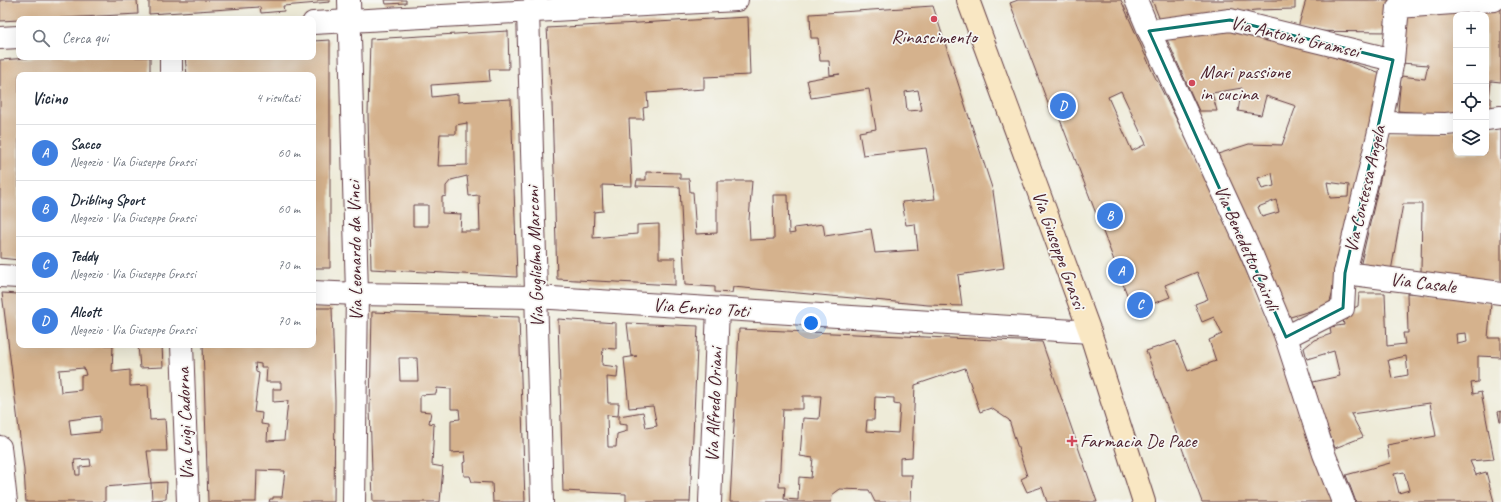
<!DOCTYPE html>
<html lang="it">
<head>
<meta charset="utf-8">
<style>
	body { margin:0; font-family:Caveat,sans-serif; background:#f2f2f3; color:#1f2937 }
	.controls { position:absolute; right:12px; top:12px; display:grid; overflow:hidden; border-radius:8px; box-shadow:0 4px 16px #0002 }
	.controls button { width:36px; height:36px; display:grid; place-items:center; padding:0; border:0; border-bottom:1px solid #e0e1e3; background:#fff; color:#1f2937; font:20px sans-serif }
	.you { position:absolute; left:811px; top:323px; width:14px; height:14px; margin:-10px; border:3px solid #fff; border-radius:50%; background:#1a73e8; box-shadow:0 0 0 6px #1a73e833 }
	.badge { display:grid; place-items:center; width:26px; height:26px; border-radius:50%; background:#1a73e8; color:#fff; font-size:13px; font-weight:700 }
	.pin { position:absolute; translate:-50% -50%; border:2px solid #fff; box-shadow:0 1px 4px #0006 }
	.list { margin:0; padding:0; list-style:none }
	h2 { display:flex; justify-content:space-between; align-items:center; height:52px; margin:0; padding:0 16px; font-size:17px }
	h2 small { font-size:13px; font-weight:400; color:#747a83 }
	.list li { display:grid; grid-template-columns:26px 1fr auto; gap:12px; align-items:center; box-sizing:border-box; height:56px; padding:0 16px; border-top:1px solid #e0e1e3 }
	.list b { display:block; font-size:15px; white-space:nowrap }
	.list p { margin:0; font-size:13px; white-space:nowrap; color:#747a83 }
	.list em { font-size:13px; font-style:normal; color:#747a83 }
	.icon { flex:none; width:22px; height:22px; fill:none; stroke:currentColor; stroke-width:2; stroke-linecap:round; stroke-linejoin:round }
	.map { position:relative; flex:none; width:1501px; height:502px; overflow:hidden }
	.search { position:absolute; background:#fff; box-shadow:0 4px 16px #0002; left:16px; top:16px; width:300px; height:44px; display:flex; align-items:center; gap:10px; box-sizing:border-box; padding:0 14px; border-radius:8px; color:#747a83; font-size:15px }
	.panel { position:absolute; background:#fff; box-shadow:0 4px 16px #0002; left:16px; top:72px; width:300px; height:276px; border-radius:8px }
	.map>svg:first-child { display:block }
	.building { fill:#d5b28d; fill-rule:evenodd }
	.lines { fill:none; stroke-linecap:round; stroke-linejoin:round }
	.street-casing { stroke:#633e45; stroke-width:24 }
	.secondary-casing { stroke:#633e45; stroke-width:24 }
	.street { stroke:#fff; stroke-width:22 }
	.secondary { stroke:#f9e7c3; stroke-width:22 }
	.marked { fill:none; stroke:#0f766e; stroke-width:3; stroke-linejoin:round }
	.poi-dot { fill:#d1495b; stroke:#f6f6f2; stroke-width:1.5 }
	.labels { text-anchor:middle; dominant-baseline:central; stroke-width:3.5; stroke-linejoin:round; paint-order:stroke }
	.poi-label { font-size:19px; fill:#4a1f2b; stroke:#f6f6f2; text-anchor:start }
	.street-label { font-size:19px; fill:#4a1f2b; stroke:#f6f6f2 }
</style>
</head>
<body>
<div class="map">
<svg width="1501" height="502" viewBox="0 0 1501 502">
	<rect width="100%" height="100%" fill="#f6f6f2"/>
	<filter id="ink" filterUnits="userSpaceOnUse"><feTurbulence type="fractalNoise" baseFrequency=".025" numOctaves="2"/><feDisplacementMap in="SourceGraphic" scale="8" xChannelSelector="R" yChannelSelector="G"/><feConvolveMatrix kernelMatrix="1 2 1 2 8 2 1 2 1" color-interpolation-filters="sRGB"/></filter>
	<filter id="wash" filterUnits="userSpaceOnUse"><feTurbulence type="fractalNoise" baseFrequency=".012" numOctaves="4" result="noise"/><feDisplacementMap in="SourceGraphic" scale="16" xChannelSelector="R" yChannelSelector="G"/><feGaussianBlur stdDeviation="0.9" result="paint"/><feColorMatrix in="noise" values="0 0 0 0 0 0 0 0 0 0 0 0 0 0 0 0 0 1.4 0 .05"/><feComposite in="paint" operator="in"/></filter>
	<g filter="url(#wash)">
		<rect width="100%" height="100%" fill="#eeebd8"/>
		<g id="blocks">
			<g class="building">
				<path d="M0,0H137L138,14L45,19H19V20L0,21Z"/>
				<path d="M149,0H330V2L283,6L284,11L261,13L260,7L149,14Z"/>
				<path d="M385,0H406V3L386,4Z"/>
				<path d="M1018,0H1121L1153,73L1208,181L1289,372L1333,502H1202L1146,351L1176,341L1188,371L1216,361L1209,340L1222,334L1214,317L1202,322L1195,304L1208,299L1197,272L1165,285L1170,297L1147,306L1146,304L1133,310L1059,117L1063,114L1061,110L1052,114L1010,3ZM1121,91L1146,144L1132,151L1108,97Z"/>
				<path d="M1152,0H1295V9L1256,10L1160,20Z"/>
				<path d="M1306,0H1390V32L1297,31Z"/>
				<path d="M1501,5V82L1491,81L1489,98H1491V110H1486V15H1456V114L1446,115L1398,111L1401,76L1425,79L1428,65L1401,63L1408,13Z"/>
				<path d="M933,6L993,191L1004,268L958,275L962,306L928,305L733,287L732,293L715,292V287L685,285L680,187L636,186L637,180H646V172L680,173V179H689L690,192H693L696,234L717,233V181H752L749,220L750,240L774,239L773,195H788L789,234L795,233L794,228L823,224L825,236L871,229L875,253L918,250L915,224L906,225L902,202L935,199L926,148L863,155L859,132L876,129L869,89L811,98L807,80L840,74L830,75L829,61H820L818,38H811L810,14ZM918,90L922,110L907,111L905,92Z"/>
				<path d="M748,17L750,75L704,77V89L647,93L648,107L643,108L644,119H629L632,186L602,185L603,211L594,212L593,238L637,234V225L659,224V258H675V285L557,279L552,104L547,28Z"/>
				<path d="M1200,28L1258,32L1384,74L1349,238L1329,305L1284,319L1260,250L1218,154L1249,144L1282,145L1296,106L1266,96L1261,115L1238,111L1242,88L1212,93L1217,111H1199L1165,35ZM1272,173L1274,186L1262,189L1258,178ZM1327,182L1349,185L1348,197L1330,198ZM1276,200L1279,212L1262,217L1258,207Z"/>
				<path d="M508,31L509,69H489L490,81L431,85L432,97L458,94V102L511,99L517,277L371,269L368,114L370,39ZM467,123V165L438,166L440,134H456V125ZM467,176L469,196L479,195L480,231H460L461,214L442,213V197L446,196V186L451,180ZM413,205H428V226H413Z"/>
				<path d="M330,40V268H313V75H187L185,57H313V41Z"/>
				<path d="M42,57H150V75H19V260L0,258V60Z"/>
				<path d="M1501,127V283L1421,273L1422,204H1403L1391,271L1360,267L1382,171L1389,132L1456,131V153H1486V128Z"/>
				<path d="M2,293L19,294V345H113L112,372L130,370V386L148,385L150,420L165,419L167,451H147L151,483L167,482L166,499L152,500L151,483L105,487V502H26L24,470ZM84,368L86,375L81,376V390L61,392L59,370ZM100,416V432L71,435L69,420ZM90,459L91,466L80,467V475H76L74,460Z"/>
				<path d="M1359,293H1385L1387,346L1405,344L1403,333H1408L1407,293L1444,294L1491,303L1488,338H1501V357L1478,356V382L1471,383L1473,394L1481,392L1494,459L1470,461L1476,475L1486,472L1494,502H1356L1346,475L1390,463L1387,445L1436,436L1430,403L1351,414L1363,437L1335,448L1321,411L1313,382L1340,376L1334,351L1307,359L1304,348L1314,340L1331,334L1330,327L1344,325L1342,314L1358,306ZM1466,333L1467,342L1457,344L1456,334ZM1406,356L1408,375L1392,378L1388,360ZM1404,472L1409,490L1399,493L1394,474Z"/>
				<path d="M313,308H332L335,400L334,502H269L270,499H273V497H282L285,471L257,470L256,502H208L203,345H313ZM255,363L261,364V367H267L266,382H281V389H273V402L288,401L284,440L267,441L268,425L261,424L262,413L254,412L259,373L256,372Z"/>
				<path d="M372,312L519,317L525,502H493L492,483L472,482L470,476H464L463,463L466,462L465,452L451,453V420L460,419L459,409H451V389L437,388L436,394L420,395V411L431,412L429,423L434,424L432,465L443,467L440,502H373L370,409ZM399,358H417L418,381H400Z"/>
				<path d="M558,319L616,323V349L603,348L602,365L618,367L617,378L607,377L608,403H619L618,416L607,415L608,447H616L617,434L627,431V425L619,424V416L643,412L646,428L657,426L653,406L629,408L624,358L637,356H631L627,323L698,326L690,502H626V494L563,491Z"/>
				<path d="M739,329L1042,342L1097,502H1047L1042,487L1027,492L1021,479L1027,476L1009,420L991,408L980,412L965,368L915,385L912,457L900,458V475H912L911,502H875L869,490L840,489L832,495L831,502H730ZM803,396H821L819,419L803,418L800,456L813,458L811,478L799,477L798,500L784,499L785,487H779L783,409H803ZM875,397L894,398V404L900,405L898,433L866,431L867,420H874Z"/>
				<path d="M138,345H162L163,367L140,368Z"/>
				<path d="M1501,411V422H1500L1498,412Z"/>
			</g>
		</g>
	</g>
	<g filter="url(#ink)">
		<use href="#blocks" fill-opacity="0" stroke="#633e45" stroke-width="1"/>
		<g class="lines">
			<defs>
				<g id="street">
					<path d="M349,0L357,294L354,502"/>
					<path d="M1136,0L1149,31L1252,255L1286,337L1324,454L1343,502"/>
					<path d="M528,11L542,502"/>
					<path d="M313,23L737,0"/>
					<path d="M1149,31L1230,20L1393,60"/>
					<path d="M0,38L19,37"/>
					<path d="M171,57V75"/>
					<path d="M1486,119L1501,117"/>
					<path d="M1381,123L1446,124L1456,123"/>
					<path d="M1345,273L1501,293"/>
					<path d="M0,276L19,277"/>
					<path d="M313,292L357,294L536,297L1090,332"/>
					<path d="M1286,337L1343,308L1345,273L1381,123L1393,60L1398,7L1494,0"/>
					<path d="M182,345L188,502"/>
					<path d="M0,447L6,502"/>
					<path d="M710,502L718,309"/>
				</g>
				<path id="secondary" d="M968,0L1090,332L1144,502"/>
			</defs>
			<use href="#street" class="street-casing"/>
			<use href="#secondary" class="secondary-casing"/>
			<use href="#street" class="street"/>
			<use href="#secondary" class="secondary"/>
		</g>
	</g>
	<path class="marked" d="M1230,20L1393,60L1345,273L1343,308L1286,337L1149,31Z"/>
	<g class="poi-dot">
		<circle cx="934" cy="19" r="4"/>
		<circle cx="1192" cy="83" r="4"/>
		<path d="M1070 435h4v4h4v4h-4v4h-4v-4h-4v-4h4z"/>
	</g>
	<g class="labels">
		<g class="poi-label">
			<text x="934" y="37" text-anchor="middle">Rinascimento</text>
			<text x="1200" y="72">Mari passione<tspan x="1200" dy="22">in cucina</tspan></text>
			<text x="1080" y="441">Farmacia De Pace</text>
		</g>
		<g class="street-label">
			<text transform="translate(1295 37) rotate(13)">Via Antonio Gramsci</text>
			<text transform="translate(1365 189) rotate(-77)">Via Contessa Angela</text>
			<text transform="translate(1247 248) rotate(66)">Via Benedetto Cairoli</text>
			<text transform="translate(1059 250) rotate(70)">Via Giuseppe Grassi</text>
			<text transform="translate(355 251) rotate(-91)">Via Leonardo da Vinci</text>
			<text transform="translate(535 257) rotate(-92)">Via Guglielmo Marconi</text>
			<text transform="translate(1423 283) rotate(7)">Via Casale</text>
			<text transform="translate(701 308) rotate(4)">Via Enrico Toti</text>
			<text transform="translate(714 405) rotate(-88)">Via Alfredo Oriani</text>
			<text transform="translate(185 424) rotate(-92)">Via Luigi Cadorna</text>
		</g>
	</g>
</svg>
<div class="controls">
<button>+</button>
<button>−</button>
<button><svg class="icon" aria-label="locate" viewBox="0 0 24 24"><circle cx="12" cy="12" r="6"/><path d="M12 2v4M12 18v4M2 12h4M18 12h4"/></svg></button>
<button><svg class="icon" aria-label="layers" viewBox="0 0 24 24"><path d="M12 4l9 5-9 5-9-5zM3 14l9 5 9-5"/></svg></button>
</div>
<div class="you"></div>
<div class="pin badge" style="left:1121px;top:271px;background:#3f7fe0">A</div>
<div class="pin badge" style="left:1110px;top:216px;background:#3f7fe0">B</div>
<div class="pin badge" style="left:1140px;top:305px;background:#3f7fe0">C</div>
<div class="pin badge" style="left:1063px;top:106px;background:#3f7fe0">D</div>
<div class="search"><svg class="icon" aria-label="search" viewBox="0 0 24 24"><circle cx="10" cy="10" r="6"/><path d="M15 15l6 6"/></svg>Cerca qui</div>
<section class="panel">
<h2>Vicino<small>4 risultati</small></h2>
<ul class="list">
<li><span class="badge" style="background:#3f7fe0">A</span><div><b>Sacco</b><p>Negozio · Via Giuseppe Grassi</p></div><em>60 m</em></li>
<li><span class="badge" style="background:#3f7fe0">B</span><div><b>Dribling Sport</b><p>Negozio · Via Giuseppe Grassi</p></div><em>60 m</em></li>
<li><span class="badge" style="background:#3f7fe0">C</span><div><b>Teddy</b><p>Negozio · Via Giuseppe Grassi</p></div><em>70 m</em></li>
<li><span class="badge" style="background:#3f7fe0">D</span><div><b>Alcott</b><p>Negozio · Via Giuseppe Grassi</p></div><em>70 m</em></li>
</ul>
</section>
</div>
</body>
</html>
